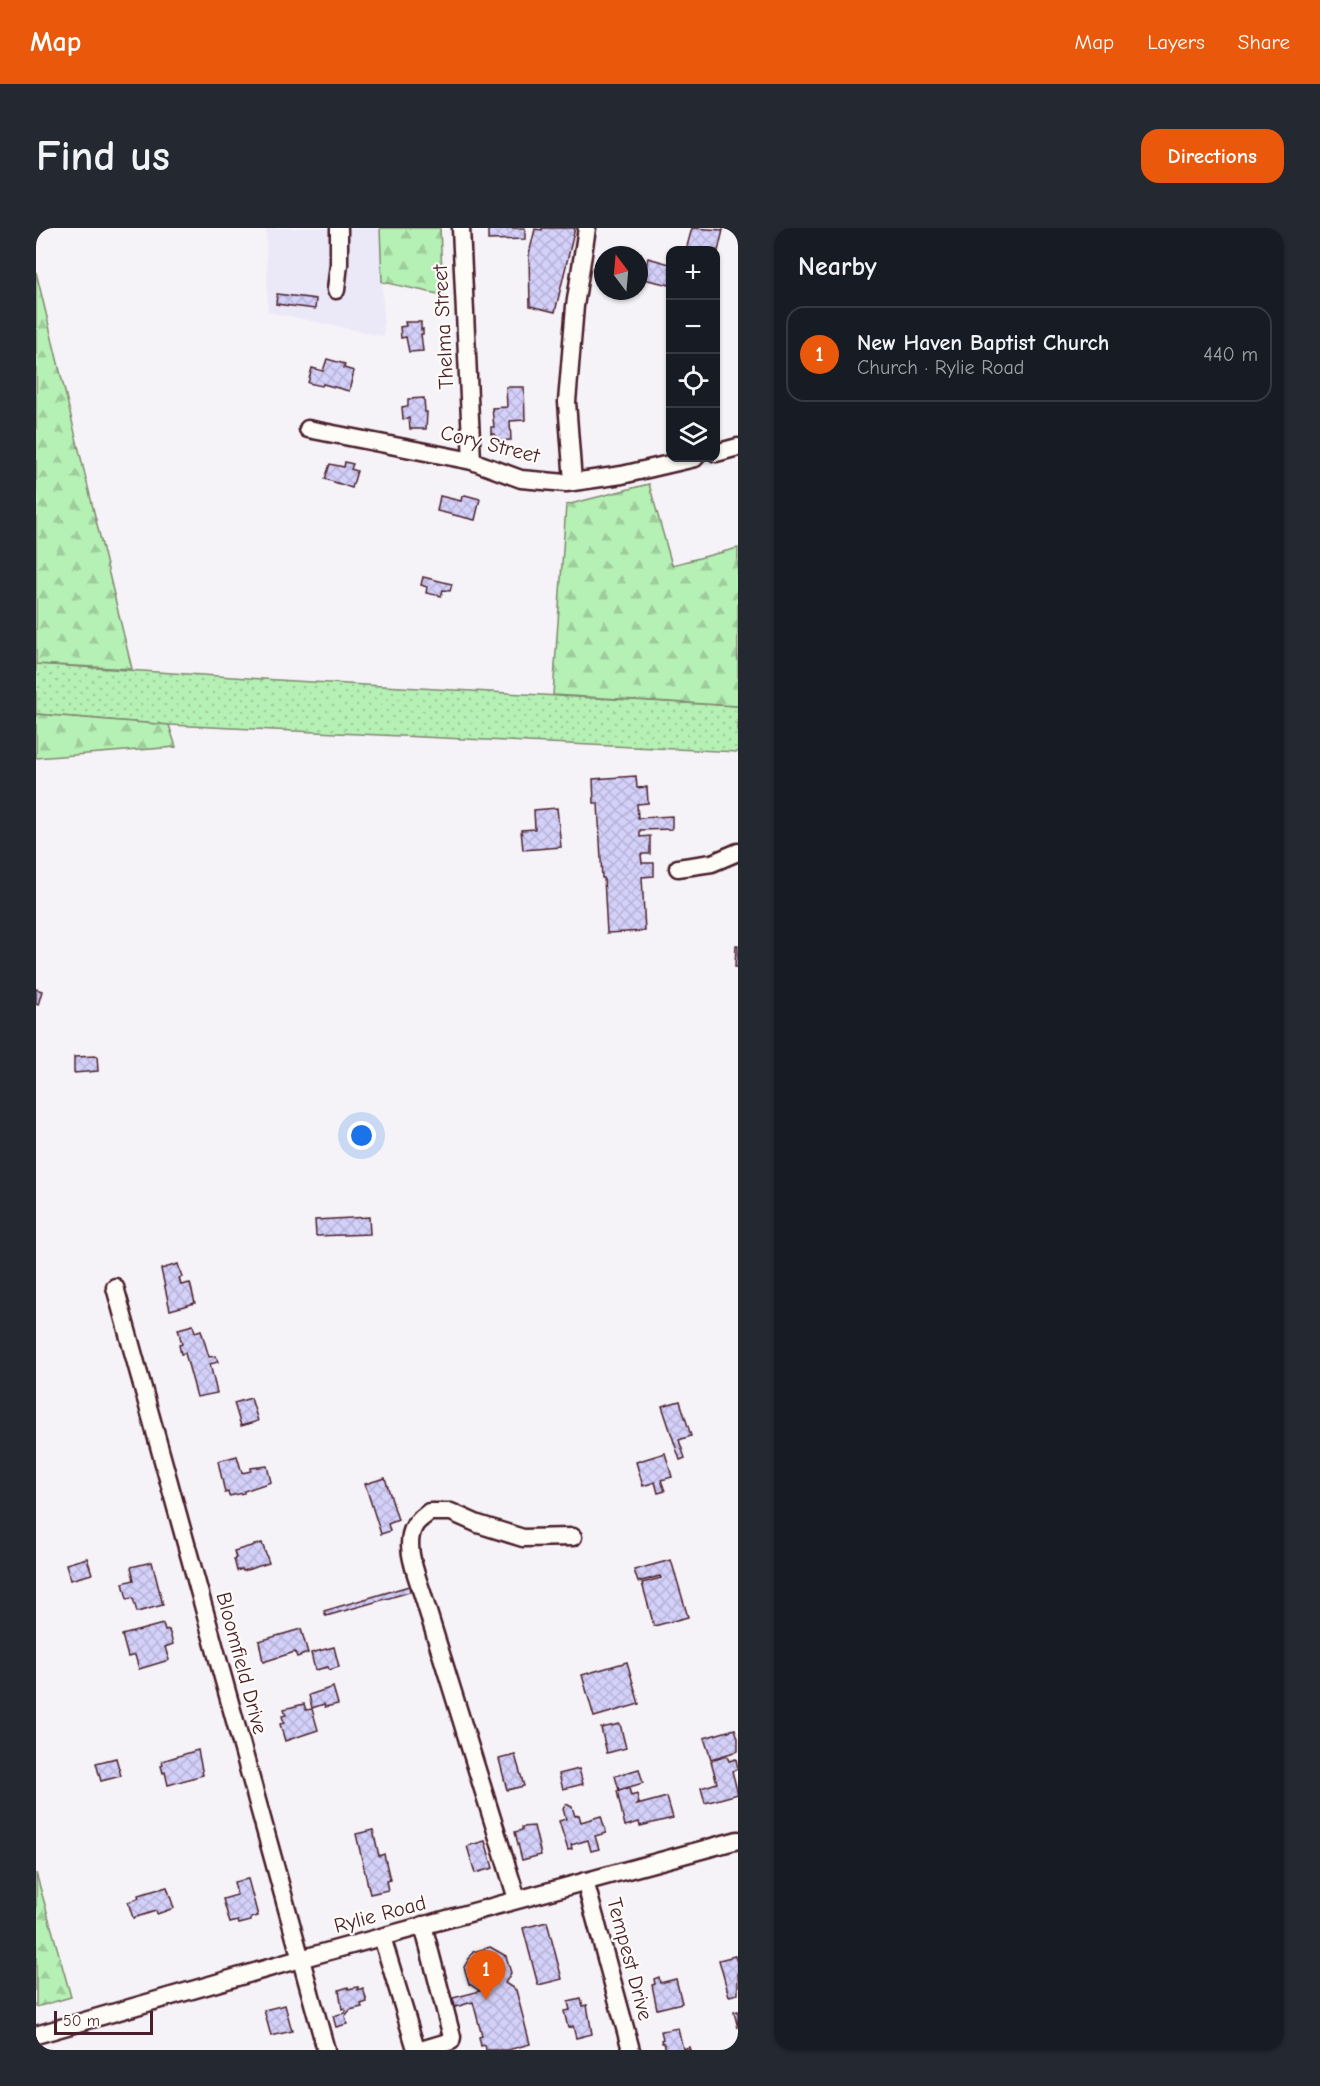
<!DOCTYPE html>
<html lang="en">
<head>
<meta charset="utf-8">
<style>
	body { margin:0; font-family:"Comic Neue",sans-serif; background:#242831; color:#f1f3f6 }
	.controls { position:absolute; right:18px; top:18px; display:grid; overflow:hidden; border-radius:12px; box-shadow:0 2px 4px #0004 }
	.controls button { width:54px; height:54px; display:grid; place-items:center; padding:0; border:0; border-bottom:2px solid #363941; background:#171b24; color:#f1f3f6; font:30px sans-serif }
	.compass { position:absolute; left:558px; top:18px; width:54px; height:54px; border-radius:50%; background:#171b24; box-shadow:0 2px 4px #0004; rotate:344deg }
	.scale { position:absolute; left:18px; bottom:15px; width:99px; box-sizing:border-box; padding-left:6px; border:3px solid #4a1f2b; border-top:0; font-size:16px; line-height:21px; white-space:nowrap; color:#4a1f2b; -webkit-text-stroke:4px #fdfcf7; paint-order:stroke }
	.you { position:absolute; left:326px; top:908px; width:21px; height:21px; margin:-15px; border:4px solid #fff; border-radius:50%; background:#1a73e8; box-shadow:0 0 0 9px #1a73e833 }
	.badge { display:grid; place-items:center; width:39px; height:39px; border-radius:50%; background:#ea580c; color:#fff; font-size:20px; font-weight:700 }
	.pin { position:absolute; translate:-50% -50px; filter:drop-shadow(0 2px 3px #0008) }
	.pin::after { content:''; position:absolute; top:32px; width:21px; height:18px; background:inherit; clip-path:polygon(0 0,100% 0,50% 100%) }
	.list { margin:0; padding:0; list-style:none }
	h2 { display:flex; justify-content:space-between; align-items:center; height:78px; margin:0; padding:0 24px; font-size:26px }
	h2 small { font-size:20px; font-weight:400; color:#9ea1a6 }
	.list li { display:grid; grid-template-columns:39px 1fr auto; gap:18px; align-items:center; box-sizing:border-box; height:96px; margin:0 12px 12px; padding:0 12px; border:2px solid #363941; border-radius:18px }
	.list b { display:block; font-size:22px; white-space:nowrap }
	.list p { margin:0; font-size:20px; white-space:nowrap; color:#9ea1a6 }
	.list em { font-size:20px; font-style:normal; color:#9ea1a6 }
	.icon { flex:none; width:33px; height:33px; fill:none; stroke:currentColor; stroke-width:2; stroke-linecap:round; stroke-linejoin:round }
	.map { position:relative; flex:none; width:702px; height:1822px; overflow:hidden; border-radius:18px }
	header { display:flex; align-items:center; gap:36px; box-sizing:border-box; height:84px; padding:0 30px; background:#ea580c; color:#fff }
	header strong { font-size:28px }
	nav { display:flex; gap:33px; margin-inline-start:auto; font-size:21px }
	.intro { display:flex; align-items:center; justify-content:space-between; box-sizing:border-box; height:144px; padding:0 36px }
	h1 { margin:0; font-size:42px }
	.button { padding:15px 27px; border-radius:18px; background:#ea580c; color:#fff; font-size:21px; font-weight:700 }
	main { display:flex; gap:36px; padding:0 36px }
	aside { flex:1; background:#171b24; border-radius:18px; box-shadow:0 2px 4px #0004 }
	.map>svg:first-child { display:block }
	.built { fill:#ebe8f8 }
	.grass { fill:url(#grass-dots); stroke:#808870; stroke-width:1.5 }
	.forest { fill:url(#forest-firs); stroke:#808870; stroke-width:1.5 }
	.building { fill:url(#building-cross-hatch); stroke:#4a1f2b; stroke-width:1.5 }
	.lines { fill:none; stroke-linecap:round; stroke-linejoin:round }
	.minor-casing { stroke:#4a1f2b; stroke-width:21 }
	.minor { stroke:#fdfcf7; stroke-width:16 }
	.labels { text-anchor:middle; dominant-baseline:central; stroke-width:4.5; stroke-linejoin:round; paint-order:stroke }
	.street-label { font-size:21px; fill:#4a1f2b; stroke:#fdfcf7 }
</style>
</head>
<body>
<header>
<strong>Map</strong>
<nav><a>Map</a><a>Layers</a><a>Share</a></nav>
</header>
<div class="intro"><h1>Find us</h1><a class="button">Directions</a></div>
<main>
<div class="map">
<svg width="702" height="1822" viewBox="0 0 702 1822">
	<defs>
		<pattern id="grass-dots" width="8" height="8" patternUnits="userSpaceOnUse" patternTransform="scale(1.5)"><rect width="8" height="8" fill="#b5f0b4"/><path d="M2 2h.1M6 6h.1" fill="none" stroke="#9dcd9b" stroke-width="1.8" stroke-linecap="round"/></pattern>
		<pattern id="forest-firs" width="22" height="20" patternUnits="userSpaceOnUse" patternTransform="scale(1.5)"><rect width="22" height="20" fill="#b5f0b4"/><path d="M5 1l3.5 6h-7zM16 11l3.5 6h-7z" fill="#9dcd9b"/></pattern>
		<pattern id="building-cross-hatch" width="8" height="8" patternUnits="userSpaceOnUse" patternTransform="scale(1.5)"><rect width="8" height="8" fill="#d3d0f9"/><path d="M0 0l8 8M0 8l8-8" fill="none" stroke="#b7b2d6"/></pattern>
	</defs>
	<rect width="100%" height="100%" fill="#f5f3f7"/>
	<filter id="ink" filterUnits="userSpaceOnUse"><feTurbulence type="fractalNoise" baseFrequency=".0167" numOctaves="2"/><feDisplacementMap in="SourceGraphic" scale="12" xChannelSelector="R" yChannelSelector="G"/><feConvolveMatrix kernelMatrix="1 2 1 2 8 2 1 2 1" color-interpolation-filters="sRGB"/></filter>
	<g filter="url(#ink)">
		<path class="built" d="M230,0H344L348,108L232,84Z"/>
		<path class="grass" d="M0,436L258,453L702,478V524L133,497L0,486Z"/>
		<g class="forest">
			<path d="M344,0H404L407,67L346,54Z"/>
			<path d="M0,44L96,441L0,436Z"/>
			<path d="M613,256L636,337L702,320V478L517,467L530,277Z"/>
			<path d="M0,486L133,497L140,519L0,530Z"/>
			<path d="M0,1645L35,1769L0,1779Z"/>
		</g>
		<g class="building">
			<path d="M452,0H489V11L452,12Z"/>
			<path d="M506,0H539L519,84L494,78L493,26L499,1L506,2Z"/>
			<path d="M656,0L687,2L680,32V22H650Z"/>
			<path d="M612,30L634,36V57L607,51Z"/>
			<path d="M241,66L280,71L279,81L240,76Z"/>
			<path d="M369,94H385V102L387,101V106H385L387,123L373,124L370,109L365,110L364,99L370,98Z"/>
			<path d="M291,131L309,136L308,140L318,143L313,163L287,156L286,158L272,155L276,140L287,143Z"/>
			<path d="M470,159H488L489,192L474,193L475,212L460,213L459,206H455V199H458L456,180L471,179Z"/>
			<path d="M388,170L389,184H391L390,201H374L373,190L367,191L366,179L372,178V171Z"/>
			<path d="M309,234L317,236L315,241L321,243L316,260L289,251L294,236L308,239Z"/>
			<path d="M429,267L444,271L439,292L401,283L404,268L425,273L426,268Z"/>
			<path d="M387,349L416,356L414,363L407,362L405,368L390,365L391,359L385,357Z"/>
			<path d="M600,548L601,560L611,559L612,575L601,576L602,590L636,588V601L604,602V609L614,608V626H605L606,635H618V648L606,649L609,703L571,705L568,650H566L562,575H558L557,551Z"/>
			<path d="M521,580L525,619L487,622L485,602L499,601L498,582Z"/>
			<path d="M700,717H702V739H699Z"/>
			<path d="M0,761L6,763L2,777L0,776Z"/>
			<path d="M61,828L62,843L38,845V829Z"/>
			<path d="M333,989L334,1006L280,1008L279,992Z"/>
			<path d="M142,1036L146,1049L143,1050L145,1057L154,1055L159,1075L134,1082L125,1041Z"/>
			<path d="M157,1097L159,1104L165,1102L173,1129L180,1128L182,1134L174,1136L181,1165L161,1169L149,1125L145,1126L143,1117L146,1116L142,1101Z"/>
			<path d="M215,1170L222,1193L205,1198L198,1175Z"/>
			<path d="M644,1173L655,1208L643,1212L649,1230L644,1232L626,1178Z"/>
			<path d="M629,1225L636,1249L625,1252L629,1263L622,1265L619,1254L607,1258L600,1234Z"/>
			<path d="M201,1228L206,1245L215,1243V1240L231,1238L235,1254L208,1263V1265L193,1268L192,1264L189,1265L182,1233Z"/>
			<path d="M349,1250L362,1292L352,1296L354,1303L345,1306L329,1256Z"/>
			<path d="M226,1315L233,1335L207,1343L206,1341L201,1343L198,1331L200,1330L198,1323Z"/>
			<path d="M51,1330L56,1346L34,1352L30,1336Z"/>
			<path d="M635,1332L652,1389L618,1398L606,1355L625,1350L624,1348L602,1354L598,1342Z"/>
			<path d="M116,1334L127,1377L101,1384L97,1370L91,1371L87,1355L98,1352L95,1339Z"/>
			<path d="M373,1358L374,1364L290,1388L288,1383Z"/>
			<path d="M127,1396L129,1403L133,1402L137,1416L129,1419L133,1432L103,1441L99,1427L92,1429L86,1407Z"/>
			<path d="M265,1401L272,1425L261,1429L259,1424L227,1434L223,1413Z"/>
			<path d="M298,1419L303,1439L293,1442L292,1439L279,1442L275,1425Z"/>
			<path d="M591,1434L603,1476L558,1489L546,1447Z"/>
			<path d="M297,1459L302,1476L289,1479L288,1476L276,1480L273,1467Z"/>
			<path d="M268,1476L270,1482L276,1481L282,1502L249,1513L244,1496L248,1495L246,1488L250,1487L248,1481Z"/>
			<path d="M584,1496L590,1520L571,1525L565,1500Z"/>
			<path d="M699,1501L702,1510V1523L675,1531L668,1510Z"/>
			<path d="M162,1522L167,1547L132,1557L129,1544L127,1545L125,1538L127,1537L126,1533Z"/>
			<path d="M479,1527L488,1558L471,1562L463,1531Z"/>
			<path d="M691,1528L693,1533L700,1531L702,1541L696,1543L702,1566L669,1575L665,1560L681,1555L675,1533Z"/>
			<path d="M80,1530L85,1548L65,1553L60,1535Z"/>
			<path d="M543,1541L547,1556L527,1561L523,1546Z"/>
			<path d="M603,1541L607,1555L583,1562L579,1548Z"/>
			<path d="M593,1560L595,1568L601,1566L603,1575L601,1577L631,1569L637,1590L604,1598L603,1594L589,1598L581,1563Z"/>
			<path d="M530,1576L536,1579L539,1588L543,1587L545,1594L565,1588L570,1605L559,1608L563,1621L555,1623L552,1612L535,1617L536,1621L532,1622L523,1593L530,1591L527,1581Z"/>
			<path d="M498,1598L505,1627L486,1632L479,1604L486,1602V1599Z"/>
			<path d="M337,1602L343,1628L348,1626L354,1652L350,1653L352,1662L334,1666L320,1606Z"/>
			<path d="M449,1613L457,1640L439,1645L431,1618Z"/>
			<path d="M212,1651L222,1688L215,1690V1693L203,1696L202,1693L194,1695L187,1671L201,1667L198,1654Z"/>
			<path d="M131,1659L138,1680L121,1686L120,1683L97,1690L92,1674L103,1670L102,1667Z"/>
			<path d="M511,1694L526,1751L502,1757L487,1700Z"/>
			<path d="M454,1719L470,1728L475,1745L469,1755L480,1762L494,1816L472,1822H450L449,1817L445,1818L443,1809L446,1808L437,1774L419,1779L417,1770L444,1763L433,1756L428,1739L437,1724Z"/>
			<path d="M699,1728L702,1737V1766L693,1768L683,1732Z"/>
			<path d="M623,1749L624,1755L640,1751L646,1775L621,1781L616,1757L619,1756L618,1751Z"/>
			<path d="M312,1759V1761L322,1759V1762L327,1760L331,1774L325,1776L326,1779L314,1782L309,1788L311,1796L300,1799L297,1788L308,1785L310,1783L309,1780L306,1781L303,1762Z"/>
			<path d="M545,1771L547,1778L551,1777L556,1806L540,1810L537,1798L532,1800L528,1783L534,1782L532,1774Z"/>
			<path d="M249,1777L256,1803L235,1808L228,1782Z"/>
			<path d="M702,1783V1800L698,1784Z"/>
			<path d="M642,1800L647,1821L653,1819L654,1822H630L628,1815H626L625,1812L627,1811L625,1803Z"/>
		</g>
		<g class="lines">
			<defs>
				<g id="minor">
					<path d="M425,0L436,233"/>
					<path d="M300,62L303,36V0"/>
					<path d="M272,201L436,233L485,251L530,255L586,247L659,230"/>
					<path d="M680,225L702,219"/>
					<path d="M537,254L531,174L539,78L551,0"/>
					<path d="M642,640L676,635L702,624"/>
					<path d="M79,1059L290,1822"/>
					<path d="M549,1653L595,1822"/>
					<path d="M481,1671L388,1371C382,1350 366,1317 379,1297C382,1292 389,1288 393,1284H415L442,1296L487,1310L537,1309"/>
					<path d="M346,1709L380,1821L382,1822"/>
					<path d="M0,1807L264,1731L702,1612"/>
					<path d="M385,1822L415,1813L416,1809L387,1697"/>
				</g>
			</defs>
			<use href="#minor" class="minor-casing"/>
			<use href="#minor" class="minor"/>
		</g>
	</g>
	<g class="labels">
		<g class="street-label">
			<text transform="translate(407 99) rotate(-93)">Thelma Street</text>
			<text transform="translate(454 216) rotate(14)">Cory Street</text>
			<text transform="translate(206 1435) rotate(75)">Bloomfield Drive</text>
			<text transform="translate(344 1686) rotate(-15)">Rylie Road</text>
			<text transform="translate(594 1731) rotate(75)">Tempest Drive</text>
		</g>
	</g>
</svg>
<div class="controls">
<button>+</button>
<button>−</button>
<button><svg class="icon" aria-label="locate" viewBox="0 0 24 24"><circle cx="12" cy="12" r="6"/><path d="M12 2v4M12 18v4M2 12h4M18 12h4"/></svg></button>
<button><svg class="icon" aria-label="layers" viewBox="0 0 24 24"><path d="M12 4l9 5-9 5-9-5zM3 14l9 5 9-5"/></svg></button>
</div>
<svg class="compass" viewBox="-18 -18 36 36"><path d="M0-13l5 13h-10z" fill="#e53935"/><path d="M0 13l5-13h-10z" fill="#9ea1a6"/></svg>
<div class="scale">50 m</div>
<div class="you"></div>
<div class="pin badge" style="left:450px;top:1772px">1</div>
</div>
<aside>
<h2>Nearby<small></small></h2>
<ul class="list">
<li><span class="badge">1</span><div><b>New Haven Baptist Church</b><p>Church · Rylie Road</p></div><em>440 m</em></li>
</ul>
</aside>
</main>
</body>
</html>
